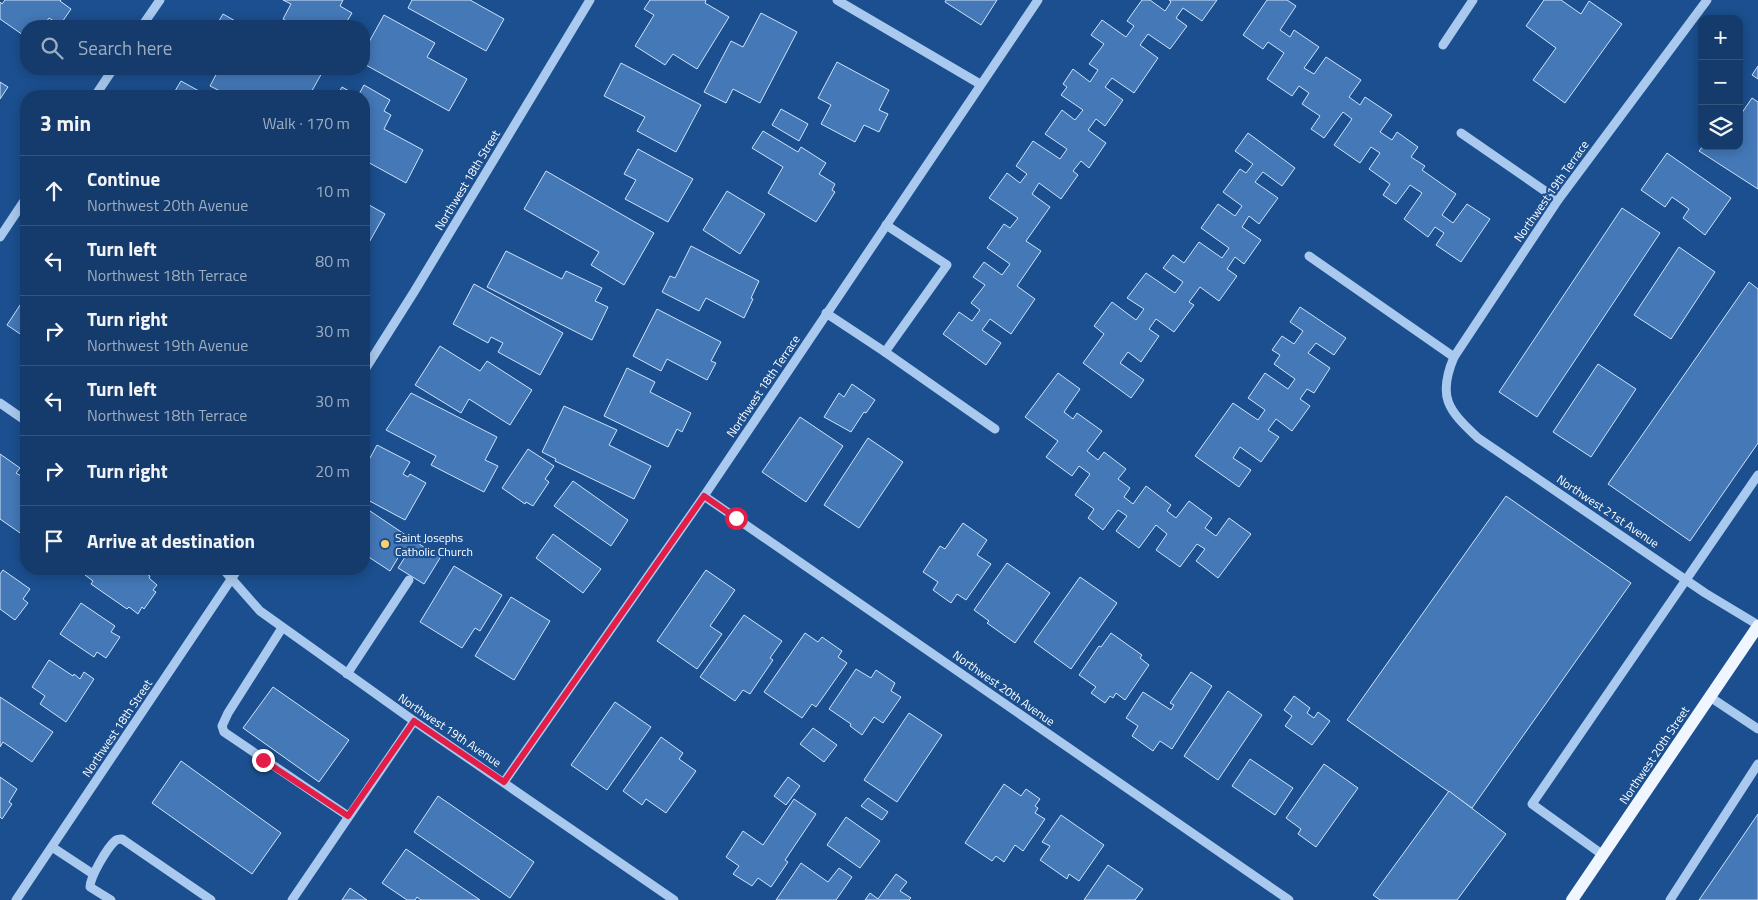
<!DOCTYPE html>
<html lang="en">
<head>
<meta charset="utf-8">
<style>
	body { margin:0; font-family:"Titillium Web",sans-serif; background:#1d4271; color:#f1f3f6 }
	.controls { position:absolute; right:15px; top:15px; display:grid; overflow:hidden; border-radius:10px; box-shadow:0 2px 12px #0003 }
	.controls button { width:45px; height:45px; display:grid; place-items:center; padding:0; border:0; border-bottom:1px solid #33557e; background:#143b6b; color:#f1f3f6; font:25px sans-serif }
	.stop { position:absolute; width:15px; height:15px; margin:-11px; border:4px solid #e11d48; border-radius:50%; background:#fff }
	.stop.end { background:#e11d48; border-color:#fff; box-shadow:0 1px 5px #0008 }
	.list { margin:0; padding:0; list-style:none }
	h2 { display:flex; justify-content:space-between; align-items:center; height:65px; margin:0; padding:0 20px; font-size:21px }
	h2 small { font-size:16px; font-weight:400; color:#9dadc1 }
	.list li { display:grid; grid-template-columns:32px 1fr auto; gap:15px; align-items:center; box-sizing:border-box; height:70px; padding:0 20px; border-top:1px solid #33557e }
	.list b { display:block; font-size:19px; white-space:nowrap }
	.list p { margin:0; font-size:16px; white-space:nowrap; color:#9dadc1 }
	.list em { font-size:16px; font-style:normal; color:#9dadc1 }
	.icon { flex:none; width:28px; height:28px; fill:none; stroke:currentColor; stroke-width:2; stroke-linecap:round; stroke-linejoin:round }
	.map { position:relative; flex:none; width:1758px; height:900px; overflow:hidden }
	.search { position:absolute; background:#143b6b; box-shadow:0 2px 12px #0003; left:20px; top:20px; width:350px; height:55px; display:flex; align-items:center; gap:12px; box-sizing:border-box; padding:0 18px; border-radius:20px; color:#9dadc1; font-size:19px }
	.panel { position:absolute; background:#143b6b; box-shadow:0 2px 12px #0003; left:20px; top:90px; width:350px; height:485px; border-radius:20px }
	.map>svg:first-child { display:block }
	.building { fill:#4478b7; stroke:#cfe3fa }
	.lines { fill:none; stroke-linecap:round; stroke-linejoin:round }
	.minor { stroke:#a9c9ee; stroke-width:9 }
	.major { stroke:#f0f6ff; stroke-width:12 }
	.route { stroke:#e11d48; stroke-width:6 }
	.poi-dot { fill:#ffd166; stroke:#1b4f8f; stroke-width:2 }
	.labels { text-anchor:middle; dominant-baseline:central; stroke-width:4.5; stroke-linejoin:round; paint-order:stroke }
	.street-label { font-size:12px; fill:#fff; stroke:#1b4f8f }
	.poi-label { font-size:12px; fill:#fff; stroke:#1b4f8f; text-anchor:start }
</style>
</head>
<body>
<div class="map">
<svg width="1758" height="900" viewBox="0 0 1758 900">
	<rect width="100%" height="100%" fill="#1b4f8f"/>
	<g class="building">
		<path d="M5,0H61L60,1L71,9L60,25L49,18L43,26H26V37L0,19V2L2,4Z"/>
		<path d="M283,0H343L340,6L352,13L344,26H296L283,19L291,4Z"/>
		<path d="M412,0H470L504,19L486,51L408,8Z"/>
		<path d="M650,0H706L705,3L729,17L697,69L673,54L665,65L635,46L654,15L644,9Z"/>
		<path d="M946,0H997L981,25L945,2Z"/>
		<path d="M1142,0H1150L1165,11L1171,2L1169,0H1217L1202,21L1183,8L1176,18L1187,26L1170,49L1148,34L1140,45L1158,58L1134,93L1112,78L1105,87L1123,100L1105,126L1096,119L1088,130L1106,143L1089,168L1081,161L1073,171L1078,175L1061,199L1039,183L1032,194L1050,207L1026,241L1041,251L1017,286L1035,299L1011,334L990,319L982,330L1001,343L986,365L943,334L959,312L972,321L980,310L971,303L985,285L973,277L984,262L1002,275L1010,264L987,248L1004,224L1010,228L1018,218L989,198L1007,173L1020,183L1027,174L1016,166L1033,141L1060,159L1067,149L1045,134L1062,110L1075,120L1083,110L1061,95L1067,87L1063,84L1073,69L1090,82L1098,70L1089,64L1104,44L1091,35L1102,20L1126,37L1134,26L1127,21Z"/>
		<path d="M1267,0H1287L1296,6L1280,30L1290,37L1294,30L1319,47L1304,68L1314,74L1326,57L1361,80L1349,97L1360,105L1365,97L1392,115L1380,132L1392,140L1397,132L1418,147L1411,157L1425,166L1422,170L1456,194L1442,215L1453,223L1467,204L1490,219L1461,262L1436,245L1444,233L1435,227L1428,237L1404,219L1422,193L1410,185L1396,204L1383,195L1390,184L1369,169L1380,153L1371,147L1360,163L1334,145L1352,119L1343,112L1324,138L1311,129L1320,116L1302,104L1309,93L1299,86L1292,96L1267,79L1284,53L1268,42L1263,49L1243,35Z"/>
		<path d="M1544,0H1561L1581,14L1589,1L1622,24L1565,103L1533,80L1556,48L1526,26Z"/>
		<path d="M761,13L797,32L760,103L733,89L726,103L704,92L731,41L743,47Z"/>
		<path d="M223,14L244,26H216Z"/>
		<path d="M384,15L435,43L427,57L467,79L449,111L364,64V51Z"/>
		<path d="M837,62L889,90L879,110L888,114L879,132L864,125L855,142L821,124L831,105L818,98Z"/>
		<path d="M621,63L701,105L676,152L637,131L645,117L604,96Z"/>
		<path d="M1758,66V79L1752,75Z"/>
		<path d="M219,69H319L323,71L309,96H230L210,86Z"/>
		<path d="M181,81L208,96H172Z"/>
		<path d="M0,82L8,87L0,99Z"/>
		<path d="M364,85L390,100L384,111L391,115L384,129L423,150L406,183L364,160V96H358Z"/>
		<path d="M342,87L358,96H337Z"/>
		<path d="M1752,98L1758,102V189L1699,151L1703,146H1739V117Z"/>
		<path d="M781,109L808,124L799,141L772,125Z"/>
		<path d="M763,131L798,152L801,147L826,163L819,174L835,184L832,190L835,192L816,222L768,193L783,167L752,148Z"/>
		<path d="M1248,133L1295,168L1282,186L1263,172L1255,182L1278,198L1259,224L1249,216L1242,227L1261,240L1244,264L1235,257L1227,269L1237,276L1219,301L1200,287L1189,302L1194,305L1174,332L1156,319L1149,329L1159,336L1141,362L1128,352L1120,363L1144,380L1131,398L1083,363L1104,334L1094,326L1112,302L1136,320L1144,309L1127,298L1146,273L1175,293L1183,282L1163,268L1173,255L1184,263L1199,242L1222,258L1229,248L1201,228L1218,204L1235,216L1242,206L1223,192L1240,169L1246,173L1253,164L1235,151Z"/>
		<path d="M638,149L693,179L668,222L625,199L636,180L624,174Z"/>
		<path d="M1667,153L1731,198L1705,235L1683,218L1689,209L1672,197L1665,207L1641,190Z"/>
		<path d="M546,171L654,233L624,285L591,265L599,252L524,209Z"/>
		<path d="M727,191L765,214L740,254L703,230Z"/>
		<path d="M364,202L385,214L367,246L364,244Z"/>
		<path d="M1622,208L1660,233L1537,417L1499,392Z"/>
		<path d="M691,246L759,281L751,298L753,299L744,318L706,298L699,311L662,292L670,276L675,278Z"/>
		<path d="M1679,247L1715,272L1671,339L1634,315Z"/>
		<path d="M506,251L562,279L566,271L602,288L595,301L608,307L592,340L487,287Z"/>
		<path d="M1749,282L1758,289V443L1690,541L1608,484Z"/>
		<path d="M474,284L563,333L540,375L498,352L503,343L491,337L488,343L453,324Z"/>
		<path d="M26,296V338L7,325Z"/>
		<path d="M1300,307L1346,338L1334,355L1316,343L1308,353L1330,368L1314,393L1307,389L1300,399L1310,406L1292,431L1276,419L1268,430L1279,437L1261,462L1240,447L1233,458L1251,470L1239,487L1195,456L1233,403L1258,420L1265,410L1248,398L1265,373L1288,389L1295,379L1274,364L1280,355L1272,350L1282,336L1294,344L1303,331L1290,322Z"/>
		<path d="M657,309L721,342L711,361L716,363L707,380L667,359L661,371L633,356Z"/>
		<path d="M440,346L480,371L487,361L532,390L510,425L469,399L461,413L415,385Z"/>
		<path d="M1598,364L1636,389L1591,457L1553,432Z"/>
		<path d="M627,368L655,382L650,392L691,413L682,432L677,429L668,447L604,416Z"/>
		<path d="M1058,373L1080,389L1064,412L1073,419L1077,413L1102,431L1087,451L1098,460L1104,452L1126,469L1118,479L1130,488L1124,497L1133,504L1146,486L1171,505L1167,511L1176,518L1189,501L1212,518L1205,528L1216,536L1229,518L1251,534L1218,578L1196,561L1205,549L1197,544L1180,567L1156,550L1167,534L1156,525L1139,548L1116,531L1127,516L1118,510L1103,530L1088,518L1094,509L1075,495L1090,474L1079,466L1072,476L1046,457L1058,441L1025,417Z"/>
		<path d="M852,384L875,400L866,413L864,412L851,432L824,417L839,393L844,397Z"/>
		<path d="M411,393L497,437L485,460L498,466L484,492L431,465L436,456L386,430Z"/>
		<path d="M564,406L617,430L609,445L651,466L634,499L555,461L556,459L542,452Z"/>
		<path d="M800,417L843,446L806,502L762,472Z"/>
		<path d="M868,438L903,462L859,528L824,505Z"/>
		<path d="M377,445L410,462L403,474L408,477L410,474L426,483L405,520L364,498V469Z"/>
		<path d="M528,449L554,466L545,479L549,482L533,506L526,502L525,504L502,488Z"/>
		<path d="M0,454L20,468L16,473L26,479V530L23,535L0,519Z"/>
		<path d="M573,481L628,520L611,546L554,506Z"/>
		<path d="M1506,496L1631,583L1472,808L1347,720Z"/>
		<path d="M370,511L440,558L424,584L398,568L405,557L401,553L390,571L364,554V520Z"/>
		<path d="M963,523L987,540L977,555L991,564L966,600L957,594L951,603L933,590L938,582L923,572L940,546L945,549Z"/>
		<path d="M553,534L601,569L583,593L536,558Z"/>
		<path d="M1007,563L1050,593L1015,643L987,623L989,621L974,610Z"/>
		<path d="M454,566L502,595L480,631L475,628L462,648L420,622Z"/>
		<path d="M89,569H139L150,576L149,578L157,585L153,590L156,592L144,609L142,607L138,614L129,607L127,609L91,584L93,581L85,575Z"/>
		<path d="M3,570L30,589L23,599L28,603L15,620L0,609V574Z"/>
		<path d="M706,570L735,590L710,626L722,634L697,669L657,641Z"/>
		<path d="M1080,577L1117,603L1071,669L1034,642Z"/>
		<path d="M511,597L550,621L514,680L475,656Z"/>
		<path d="M81,603L115,626L111,632L120,637L106,658L97,652L94,657L60,634Z"/>
		<path d="M744,615L782,641L770,658L773,660L750,694L743,690L735,701L700,677Z"/>
		<path d="M805,633L818,642L822,637L842,651L838,657L847,663L816,707L812,704L802,718L764,692Z"/>
		<path d="M1111,633L1142,655L1140,658L1149,665L1125,700L1116,693L1113,698L1110,696L1105,703L1091,693L1096,687L1079,675L1099,646L1101,647Z"/>
		<path d="M49,660L73,676L74,674L80,679L84,672L94,679L66,722L40,704L45,696L32,687Z"/>
		<path d="M856,669L871,678L876,670L895,683L891,691L901,697L883,723L874,717L862,735L850,726L851,724L829,709Z"/>
		<path d="M1191,672L1212,686L1172,749L1160,741L1153,751L1132,736L1138,726L1126,718L1143,692L1171,710L1174,705L1170,703Z"/>
		<path d="M273,687L349,740L319,782L243,728Z"/>
		<path d="M1228,691L1262,715L1218,780L1184,756Z"/>
		<path d="M1294,696L1310,708L1307,713L1314,718L1318,712L1330,721L1312,745L1285,726L1292,716L1284,710Z"/>
		<path d="M0,697L53,732L32,762L3,742L0,747Z"/>
		<path d="M615,702L651,727L607,790L571,765Z"/>
		<path d="M909,713L942,735L897,802L864,780Z"/>
		<path d="M813,728L837,745L824,762L800,744Z"/>
		<path d="M661,737L683,753L679,759L696,771L666,813L646,799L642,805L623,791Z"/>
		<path d="M1250,759L1293,788L1275,815L1232,786Z"/>
		<path d="M181,761L281,833L252,874L152,803Z"/>
		<path d="M1324,764L1358,788L1316,847L1298,834L1301,829L1286,818Z"/>
		<path d="M0,777L17,789L9,802L12,804L2,819L0,817Z"/>
		<path d="M788,777L800,786L786,805L774,796Z"/>
		<path d="M1004,784L1021,796L1026,789L1040,799L1035,806L1038,808L1035,813L1045,819L1023,851L1015,845L1004,862L996,856L992,861L965,843Z"/>
		<path d="M1449,791L1506,834L1457,900H1380L1373,895Z"/>
		<path d="M438,796L534,862L510,898L414,832Z"/>
		<path d="M868,798L888,812L882,820L861,806Z"/>
		<path d="M794,799L816,814L785,860L788,862L771,887L758,878L752,886L733,874L739,866L726,857L743,831L763,845Z"/>
		<path d="M1758,814V900H1699Z"/>
		<path d="M1061,815L1104,845L1079,881L1069,874L1067,879L1040,860L1050,846L1042,842Z"/>
		<path d="M846,817L880,841L860,868L827,845Z"/>
		<path d="M406,849L480,900H421L417,897L415,900H407L382,883Z"/>
		<path d="M801,863L828,882L839,868L852,877L836,900H776Z"/>
		<path d="M1108,865L1143,889L1135,900H1084Z"/>
		<path d="M896,874L907,882L900,891L911,898L909,900H865L870,893L878,899Z"/>
		<path d="M350,888L367,900H342Z"/>
	</g>
	<g class="lines">
		<g class="minor">
			<path d="M837,0L980,84"/>
			<path d="M1707,0L1558,200L1454,357C1437,397 1448,410 1478,438L1705,593L1758,625"/>
			<path d="M142,26L160,0"/>
			<path d="M1443,45L1473,0"/>
			<path d="M95,96L113,69"/>
			<path d="M1461,133L1558,200"/>
			<path d="M0,237L26,198"/>
			<path d="M1309,256L1454,357"/>
			<path d="M826,313L885,352L947,265L886,225"/>
			<path d="M885,352L995,429"/>
			<path d="M364,371L414,292L590,0"/>
			<path d="M0,403L26,421"/>
			<path d="M704,496L1289,900"/>
			<path d="M223,569L260,611L414,721L674,900"/>
			<path d="M282,628L228,713L222,726L224,732L348,816"/>
			<path d="M347,674L409,580"/>
			<path d="M1710,697L1758,729"/>
			<path d="M504,782L704,496L1038,0"/>
			<path d="M52,847L93,874"/>
			<path d="M1603,855L1532,804L1758,475"/>
			<path d="M16,900L238,569"/>
			<path d="M111,900L90,887C90,877 107,848 115,841C117,839 119,839 122,839L211,900"/>
			<path d="M292,900L414,721"/>
			<path d="M1670,900L1758,764"/>
		</g>
		<path class="major" d="M1572,900L1758,626"/>
	</g>
	<g class="lines">
		<path class="route" d="M263,760L348,816L414,721L504,782L704,496L736,518"/>
	</g>
	<circle class="poi-dot" cx="385" cy="544" r="5"/>
	<g class="labels">
		<g class="street-label">
			<text transform="translate(467 180) rotate(-59)">Northwest 18th Street</text>
			<text transform="translate(1551 191) rotate(-55)">Northwest 19th Terrace</text>
			<text transform="translate(763 386) rotate(-56)">Northwest 18th Terrace</text>
			<text transform="translate(1608 511) rotate(34)">Northwest 21st Avenue</text>
			<text transform="translate(1004 688) rotate(35)">Northwest 20th Avenue</text>
			<text transform="translate(117 728) rotate(-56)">Northwest 18th Street</text>
			<text transform="translate(450 730) rotate(34)">Northwest 19th Avenue</text>
			<text transform="translate(1654 755) rotate(-56)">Northwest 20th Street</text>
		</g>
		<g class="poi-label">
			<text x="395" y="537">Saint Josephs<tspan x="395" dy="14">Catholic Church</tspan></text>
		</g>
	</g>
</svg>
<div class="controls">
<button>+</button>
<button>−</button>
<button><svg class="icon" aria-label="layers" viewBox="0 0 24 24"><path d="M12 4l9 5-9 5-9-5zM3 14l9 5 9-5"/></svg></button>
</div>
<div class="stop" style="left:736px;top:518px"></div>
<div class="stop end" style="left:263px;top:760px"></div>
<div class="search"><svg class="icon" aria-label="search" viewBox="0 0 24 24"><circle cx="10" cy="10" r="6"/><path d="M15 15l6 6"/></svg>Search here</div>
<section class="panel">
<h2>3 min<small>Walk · 170 m</small></h2>
<ul class="list">
<li><svg class="icon" aria-label="ahead" viewBox="0 0 24 24"><path d="M12 20V5M6 11l6-6 6 6"/></svg><div><b>Continue</b><p>Northwest 20th Avenue</p></div><em>10 m</em></li>
<li><svg class="icon" aria-label="left" viewBox="0 0 24 24"><path d="M17 20v-9H6M10 6l-5 5 5 5"/></svg><div><b>Turn left</b><p>Northwest 18th Terrace</p></div><em>80 m</em></li>
<li><svg class="icon" aria-label="right" viewBox="0 0 24 24"><path d="M7 20v-9h11M14 6l5 5-5 5"/></svg><div><b>Turn right</b><p>Northwest 19th Avenue</p></div><em>30 m</em></li>
<li><svg class="icon" aria-label="left" viewBox="0 0 24 24"><path d="M17 20v-9H6M10 6l-5 5 5 5"/></svg><div><b>Turn left</b><p>Northwest 18th Terrace</p></div><em>30 m</em></li>
<li><svg class="icon" aria-label="right" viewBox="0 0 24 24"><path d="M7 20v-9h11M14 6l5 5-5 5"/></svg><div><b>Turn right</b></div><em>20 m</em></li>
<li><svg class="icon" aria-label="arrive" viewBox="0 0 24 24"><path d="M6 21V4h12l-3 4 3 4H6"/></svg><div><b>Arrive at destination</b></div></li>
</ul>
</section>
</div>
</body>
</html>
